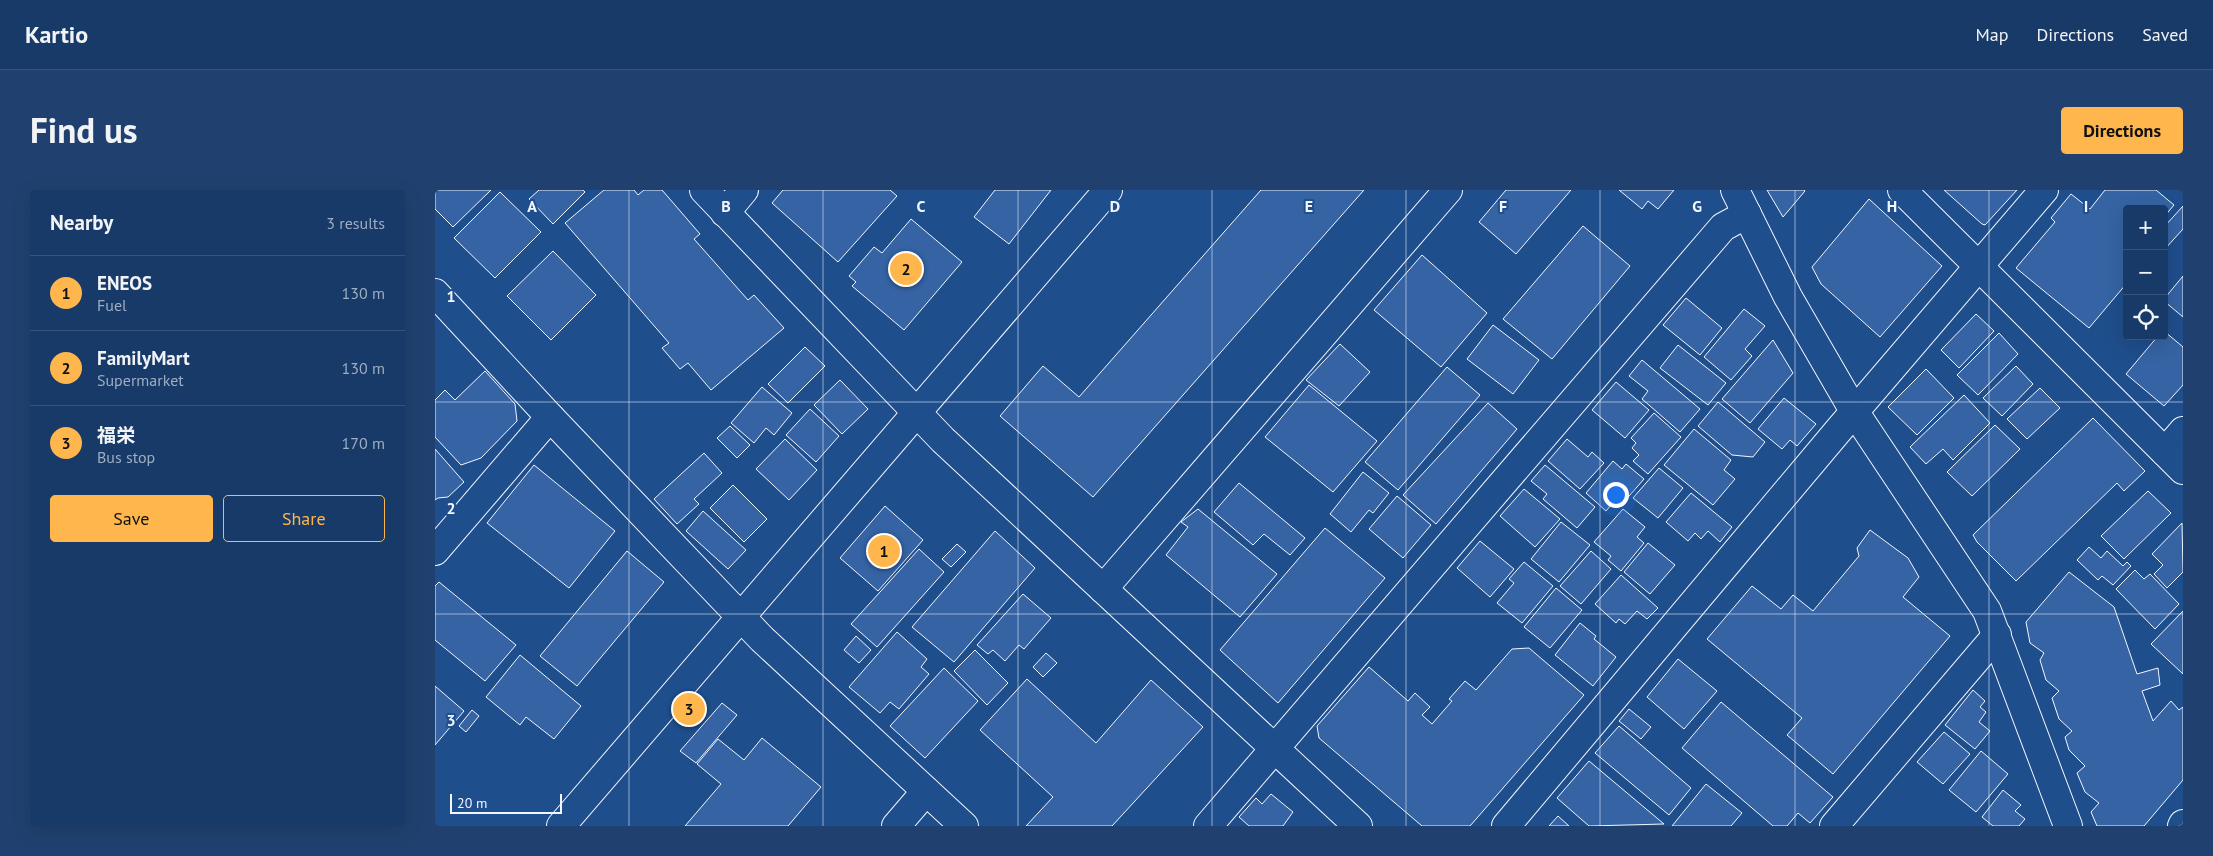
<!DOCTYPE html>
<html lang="en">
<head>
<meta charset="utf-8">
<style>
	body { margin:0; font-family:"PT Sans","Noto Sans JP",sans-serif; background:#20416f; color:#f1f3f6 }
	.controls { position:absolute; right:15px; top:15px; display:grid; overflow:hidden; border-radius:5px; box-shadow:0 5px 20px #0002 }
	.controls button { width:45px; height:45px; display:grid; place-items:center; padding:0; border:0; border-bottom:1px solid #36547d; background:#173a69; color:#f1f3f6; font:25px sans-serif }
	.scale { position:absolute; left:15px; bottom:12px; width:112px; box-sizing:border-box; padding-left:5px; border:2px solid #f2f6ff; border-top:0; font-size:14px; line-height:18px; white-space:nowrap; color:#f2f6ff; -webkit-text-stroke:4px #1f4e8c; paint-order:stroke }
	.you { position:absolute; left:1180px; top:304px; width:18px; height:18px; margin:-12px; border:4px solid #fff; border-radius:50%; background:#1a73e8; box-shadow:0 0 0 8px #1a73e833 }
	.badge { display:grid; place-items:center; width:32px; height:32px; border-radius:50%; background:#ffb74d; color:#111; font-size:16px; font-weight:700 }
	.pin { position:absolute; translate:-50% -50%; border:2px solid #fff; box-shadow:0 1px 5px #0006 }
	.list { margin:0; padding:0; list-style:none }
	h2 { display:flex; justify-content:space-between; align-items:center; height:65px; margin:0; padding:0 20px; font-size:21px }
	h2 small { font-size:16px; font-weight:400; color:#9eadc0 }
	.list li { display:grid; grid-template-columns:32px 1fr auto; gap:15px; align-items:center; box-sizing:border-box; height:75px; padding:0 20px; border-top:1px solid #36547d }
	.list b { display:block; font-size:19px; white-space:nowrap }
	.list p { margin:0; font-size:16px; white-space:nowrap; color:#9eadc0 }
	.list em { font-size:16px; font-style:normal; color:#9eadc0 }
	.actions { display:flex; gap:10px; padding:15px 20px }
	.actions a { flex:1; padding:11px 0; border:1px solid #ffb74d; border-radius:5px; text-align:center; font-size:18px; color:#ffb74d }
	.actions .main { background:#ffb74d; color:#111 }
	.icon { flex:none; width:28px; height:28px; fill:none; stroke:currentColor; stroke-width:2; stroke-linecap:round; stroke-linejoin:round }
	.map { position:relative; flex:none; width:1748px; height:636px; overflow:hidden; border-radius:5px }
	header { display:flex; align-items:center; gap:30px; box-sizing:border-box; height:70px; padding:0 25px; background:#173a69; border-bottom:1px solid #36547d }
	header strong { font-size:24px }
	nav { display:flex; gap:28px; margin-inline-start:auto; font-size:18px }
	.intro { display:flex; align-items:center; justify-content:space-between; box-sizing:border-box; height:120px; padding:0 30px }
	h1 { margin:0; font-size:35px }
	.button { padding:12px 22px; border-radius:5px; background:#ffb74d; color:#111; font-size:18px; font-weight:700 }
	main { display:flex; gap:30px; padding:0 30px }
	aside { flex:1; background:#173a69; border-radius:5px; box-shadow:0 5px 20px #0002 }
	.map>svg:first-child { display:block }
	.building { fill:#3563a3; stroke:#f2f6ff }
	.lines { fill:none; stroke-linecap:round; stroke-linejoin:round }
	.street-casing { stroke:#f2f6ff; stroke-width:30 }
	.secondary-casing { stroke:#f2f6ff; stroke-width:30 }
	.street { stroke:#1f4e8c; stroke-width:28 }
	.secondary { stroke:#1f4e8c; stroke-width:28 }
	.grid { fill:none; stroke:#f2f6ff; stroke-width:1; stroke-opacity:0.55 }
	.grid-label { font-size:16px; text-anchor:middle; font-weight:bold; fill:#f2f6ff; stroke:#1f4e8c; stroke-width:4; stroke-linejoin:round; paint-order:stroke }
</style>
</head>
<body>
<header>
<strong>Kartio</strong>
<nav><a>Map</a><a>Directions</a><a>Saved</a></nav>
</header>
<div class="intro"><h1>Find us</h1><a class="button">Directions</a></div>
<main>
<aside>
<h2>Nearby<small>3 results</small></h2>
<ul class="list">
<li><span class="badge">1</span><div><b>ENEOS</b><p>Fuel</p></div><em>130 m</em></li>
<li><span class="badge">2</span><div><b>FamilyMart</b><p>Supermarket</p></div><em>130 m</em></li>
<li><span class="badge">3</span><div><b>福栄</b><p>Bus stop</p></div><em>170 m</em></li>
</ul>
<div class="actions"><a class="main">Save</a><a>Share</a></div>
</aside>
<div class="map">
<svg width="1748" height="636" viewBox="0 0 1748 636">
	<rect width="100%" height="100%" fill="#1f4e8c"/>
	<g class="building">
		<path d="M0,0H56L18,37L0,19Z"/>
		<path d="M104,0H148L150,2L118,34L94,9Z"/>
		<path d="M169,0H199L203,5L209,0H227L265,44L259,49L313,110L319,105L349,138L276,200L253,173L245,179L227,158L234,153L130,33Z"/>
		<path d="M348,0H455L462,6L403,72L337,13Z"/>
		<path d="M560,0H616L574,54L539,27Z"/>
		<path d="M826,0H929L658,307L565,226L608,176L644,207Z"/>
		<path d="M1071,0H1136L1081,64L1044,32Z"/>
		<path d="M1184,0H1239L1223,19L1213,11L1207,19Z"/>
		<path d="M1332,0H1369L1370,1L1348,27Z"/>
		<path d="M1509,0H1582L1550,35L1547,34Z"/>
		<path d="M1670,0H1721L1739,15L1729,27V19H1692V93L1654,138L1581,78L1620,32L1616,28L1636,4L1655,19Z"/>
		<path d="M65,2L106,42L60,88L19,48Z"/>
		<path d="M1434,9L1507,76L1445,147L1386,94L1377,77Z"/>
		<path d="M1748,16V39L1729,60V37Z"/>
		<path d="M476,29L527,72L469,140L417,96L421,92L414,86L439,57L447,63Z"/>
		<path d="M1148,36L1195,76L1117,169L1068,129Z"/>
		<path d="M118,61L161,105L116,150L72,106Z"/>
		<path d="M987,65L1052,123L1006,177L939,120Z"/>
		<path d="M1748,86V127L1729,111V109Z"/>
		<path d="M1251,108L1287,138L1265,165L1228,135Z"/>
		<path d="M1309,119L1330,136L1310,159L1317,166L1296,190L1269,167Z"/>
		<path d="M1541,124L1559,141L1524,178L1506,160Z"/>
		<path d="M1058,135L1104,170L1078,204L1032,169Z"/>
		<path d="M1729,141L1748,157V195L1729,216L1691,184L1723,146H1729Z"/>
		<path d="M1564,143L1583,164L1543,205L1522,185Z"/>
		<path d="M1338,150L1358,183L1315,233L1287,209Z"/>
		<path d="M905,154L935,182L904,216L871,190Z"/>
		<path d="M1243,155L1291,193L1273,215L1225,178Z"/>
		<path d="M370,157L390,176L353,213L333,194Z"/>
		<path d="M1207,170L1265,219L1245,242L1207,209L1213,201L1194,186Z"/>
		<path d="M1581,176L1598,194L1567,226L1548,208Z"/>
		<path d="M1012,177L1045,205L963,300L930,272Z"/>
		<path d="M1491,179L1519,208L1482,245L1453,217Z"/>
		<path d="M50,181L80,214L82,231L46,268L26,275L0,247V210L10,200L20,210Z"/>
		<path d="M405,190L433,219L407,244L379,215Z"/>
		<path d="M1181,192L1214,220L1190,248L1157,220Z"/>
		<path d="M874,195L942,251L898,302L830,247Z"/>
		<path d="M327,197L357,223L339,245L331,238L319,253L296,233Z"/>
		<path d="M1605,198L1625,218L1592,249L1572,229Z"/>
		<path d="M1529,205L1555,233L1518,270L1508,259L1491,274L1475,257Z"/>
		<path d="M1349,208L1381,234L1362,256L1355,250L1347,259L1323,239Z"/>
		<path d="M1283,212L1330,252L1318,267L1297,265L1263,236Z"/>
		<path d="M1053,213L1082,239L1001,334L968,305Z"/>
		<path d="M375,219L404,246L381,272L351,245Z"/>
		<path d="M1219,223L1246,247L1213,284L1198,271L1204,265L1197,258L1201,253L1196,248Z"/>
		<path d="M1658,228L1710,281L1689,301L1682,293L1581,391L1542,352L1538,345Z"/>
		<path d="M1560,235L1585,259L1537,306L1512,282Z"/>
		<path d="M295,236L315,255L302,268L282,248Z"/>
		<path d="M1259,239L1296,270L1289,280L1300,289L1278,315L1229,275Z"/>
		<path d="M350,249L382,280L354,310L321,279Z"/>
		<path d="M1132,249L1153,267L1157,262L1169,273L1145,299L1113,271Z"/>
		<path d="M0,259L29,292L13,307L3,308L0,310Z"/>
		<path d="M269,263L287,283L259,309L264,314L242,334L219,309Z"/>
		<path d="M1178,271L1187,279L1191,274L1209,289L1188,313L1182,308L1171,321L1151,303Z"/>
		<path d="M99,275L180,341L134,398L52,333Z"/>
		<path d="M1110,275L1160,317L1142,338L1108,309L1112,304L1096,291Z"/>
		<path d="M1224,278L1248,298L1223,328L1198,308Z"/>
		<path d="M928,282L954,303L938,323L934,320L916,342L895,324Z"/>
		<path d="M804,293L870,348L855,365L829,344L818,355L779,322Z"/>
		<path d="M298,295L332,329L309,352L275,318Z"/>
		<path d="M1089,299L1125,329L1100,357L1065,326Z"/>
		<path d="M1713,301L1736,323L1689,369L1666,346Z"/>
		<path d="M1256,303L1297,337L1285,352L1273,341L1266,349L1260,343L1253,351L1231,332Z"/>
		<path d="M962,306L996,335L968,368L934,339Z"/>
		<path d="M450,316L488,350L443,401L405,368Z"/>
		<path d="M763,319L842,384L805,427L731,365L753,337L746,332Z"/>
		<path d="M1188,319L1210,337L1202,347L1209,353L1186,381L1173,370L1176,366L1159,352Z"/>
		<path d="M268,321L311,360L293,379L251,341Z"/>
		<path d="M1126,332L1155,355L1124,392L1096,369Z"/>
		<path d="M1747,333L1748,382L1732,398L1719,384L1728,375L1717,364Z"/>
		<path d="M890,338L950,388L843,513L785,460Z"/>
		<path d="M1435,340L1473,368L1484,387L1468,407L1515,446L1398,584L1352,545L1367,528L1272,449L1317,396L1346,419L1358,405L1378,421L1424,366L1422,358Z"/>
		<path d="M560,341L600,378L519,472L477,437Z"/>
		<path d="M1045,351L1079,379L1055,407L1022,378Z"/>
		<path d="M1213,353L1240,375L1215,404L1189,382Z"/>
		<path d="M522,354L531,362L516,377L507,369Z"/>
		<path d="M1654,357L1666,368L1672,361L1688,376L1692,372L1696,376L1678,395L1667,386L1663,390L1642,370Z"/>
		<path d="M484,359L509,382L442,457L416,434Z"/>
		<path d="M192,361L229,392L142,496L105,466Z"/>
		<path d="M1156,361L1176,379L1146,414L1125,396Z"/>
		<path d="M1089,372L1118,396L1087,433L1062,413L1079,393L1074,389Z"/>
		<path d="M1700,380L1709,389L1715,384L1744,414L1720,439L1681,399Z"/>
		<path d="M1634,382L1679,417L1702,484L1723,478L1725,495L1707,501L1718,531L1736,511L1744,520L1748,517V590L1709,636H1662L1656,622L1664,613L1650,602L1642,583L1650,576L1634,560L1630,547L1637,541L1624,529L1617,508L1624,501L1611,490L1605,470L1609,463L1595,453L1591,432Z"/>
		<path d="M1186,385L1223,418L1212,429L1202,421L1190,434L1184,429L1181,433L1160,414Z"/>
		<path d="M4,392L81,455L50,491L0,450V396Z"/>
		<path d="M1121,398L1147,420L1115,458L1089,437Z"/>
		<path d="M588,404L616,428L589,459L584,455L570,471L558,460L553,464L542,455Z"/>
		<path d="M1748,421V484L1716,454Z"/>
		<path d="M1145,433L1161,446L1159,449L1181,467L1158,496L1120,465Z"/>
		<path d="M462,442L492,469L486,477L494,484L464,519L455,512L445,523L414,497Z"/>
		<path d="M421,446L436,460L424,473L409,460Z"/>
		<path d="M1094,458L1149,505L1035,636H987L884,548L882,536L934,477L973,511L980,503L995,517L987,525L997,534L1017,511L1014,509L1030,491L1041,500L1077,459Z"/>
		<path d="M540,460L573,493L552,515L519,481Z"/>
		<path d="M611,463L622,473L608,487L598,477Z"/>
		<path d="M85,465L146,516L119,549L91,527L85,535L51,507Z"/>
		<path d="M1243,469L1282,501L1249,539L1212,507Z"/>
		<path d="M509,478L543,511L490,568L455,536Z"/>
		<path d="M592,489L661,553L716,490L768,537L677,636H591L618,607L545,540Z"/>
		<path d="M0,496L29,521L0,555Z"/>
		<path d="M1538,500L1550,511L1545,517L1551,522L1544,532L1555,541L1540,559L1510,535Z"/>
		<path d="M1286,512L1398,607L1375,633L1363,623L1352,636H1338L1247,558Z"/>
		<path d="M287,513L302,525L261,573L245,561Z"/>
		<path d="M1194,519L1216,537L1206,549L1184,531Z"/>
		<path d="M37,520L44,526L31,542L24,536Z"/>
		<path d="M1184,536L1256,598L1234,625L1160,563Z"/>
		<path d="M1509,542L1535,564L1508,594L1482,572Z"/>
		<path d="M327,548L386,597L353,636H250L286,594L262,574L283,549L309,570Z"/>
		<path d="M1546,561L1573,584L1541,622L1514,600Z"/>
		<path d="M1154,571L1229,634L1154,636L1122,608Z"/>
		<path d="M1271,594L1307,623L1296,636H1237Z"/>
		<path d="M1568,600L1586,615L1580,621L1590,629L1584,636H1558L1547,627Z"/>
		<path d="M836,604L858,622L848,636H814L804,627L821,608L827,614Z"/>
		<path d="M1123,626L1134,636H1114Z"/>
	</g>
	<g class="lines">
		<defs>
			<g id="street">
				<path d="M290,23L309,0"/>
				<path d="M0,103L115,227L327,449L529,636"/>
				<path d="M1730,262L1748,241"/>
				<path d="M0,361L115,227"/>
				<path d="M668,399L1013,0"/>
				<path d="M461,636L491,601"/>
				<path d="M773,636L1288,37L1312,24"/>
				<path d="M1071,636L1402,242L1609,0"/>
				<path d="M1399,636L1562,445"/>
				<path d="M1747,636L1748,634"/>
			</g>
			<g id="secondary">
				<path d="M269,0L508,250L923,636"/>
				<path d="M1300,0L1353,107L1419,221L1552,421L1633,636"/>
				<path d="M1467,0L1748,280"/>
				<path d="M126,636L673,0"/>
			</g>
		</defs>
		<use href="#street" class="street-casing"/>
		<use href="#secondary" class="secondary-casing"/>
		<use href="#street" class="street"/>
		<use href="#secondary" class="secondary"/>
	</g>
	<path class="grid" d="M194,0V636M388,0V636M583,0V636M777,0V636M971,0V636M1165,0V636M1360,0V636M1554,0V636M0,212H1748M0,424H1748"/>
	<g class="grid-label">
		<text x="97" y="22">A</text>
		<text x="291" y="22">B</text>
		<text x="486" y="22">C</text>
		<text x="680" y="22">D</text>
		<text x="874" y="22">E</text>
		<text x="1068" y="22">F</text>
		<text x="1262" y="22">G</text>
		<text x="1457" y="22">H</text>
		<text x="1651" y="22">I</text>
		<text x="16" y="112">1</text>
		<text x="16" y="324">2</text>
		<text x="16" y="536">3</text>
	</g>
</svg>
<div class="controls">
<button>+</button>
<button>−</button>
<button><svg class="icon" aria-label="locate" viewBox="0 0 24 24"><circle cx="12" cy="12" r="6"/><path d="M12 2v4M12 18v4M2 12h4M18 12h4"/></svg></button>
</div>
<div class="scale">20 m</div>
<div class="you"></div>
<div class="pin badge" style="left:449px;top:361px">1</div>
<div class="pin badge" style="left:471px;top:79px">2</div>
<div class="pin badge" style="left:254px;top:519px">3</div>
</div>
</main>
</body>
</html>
